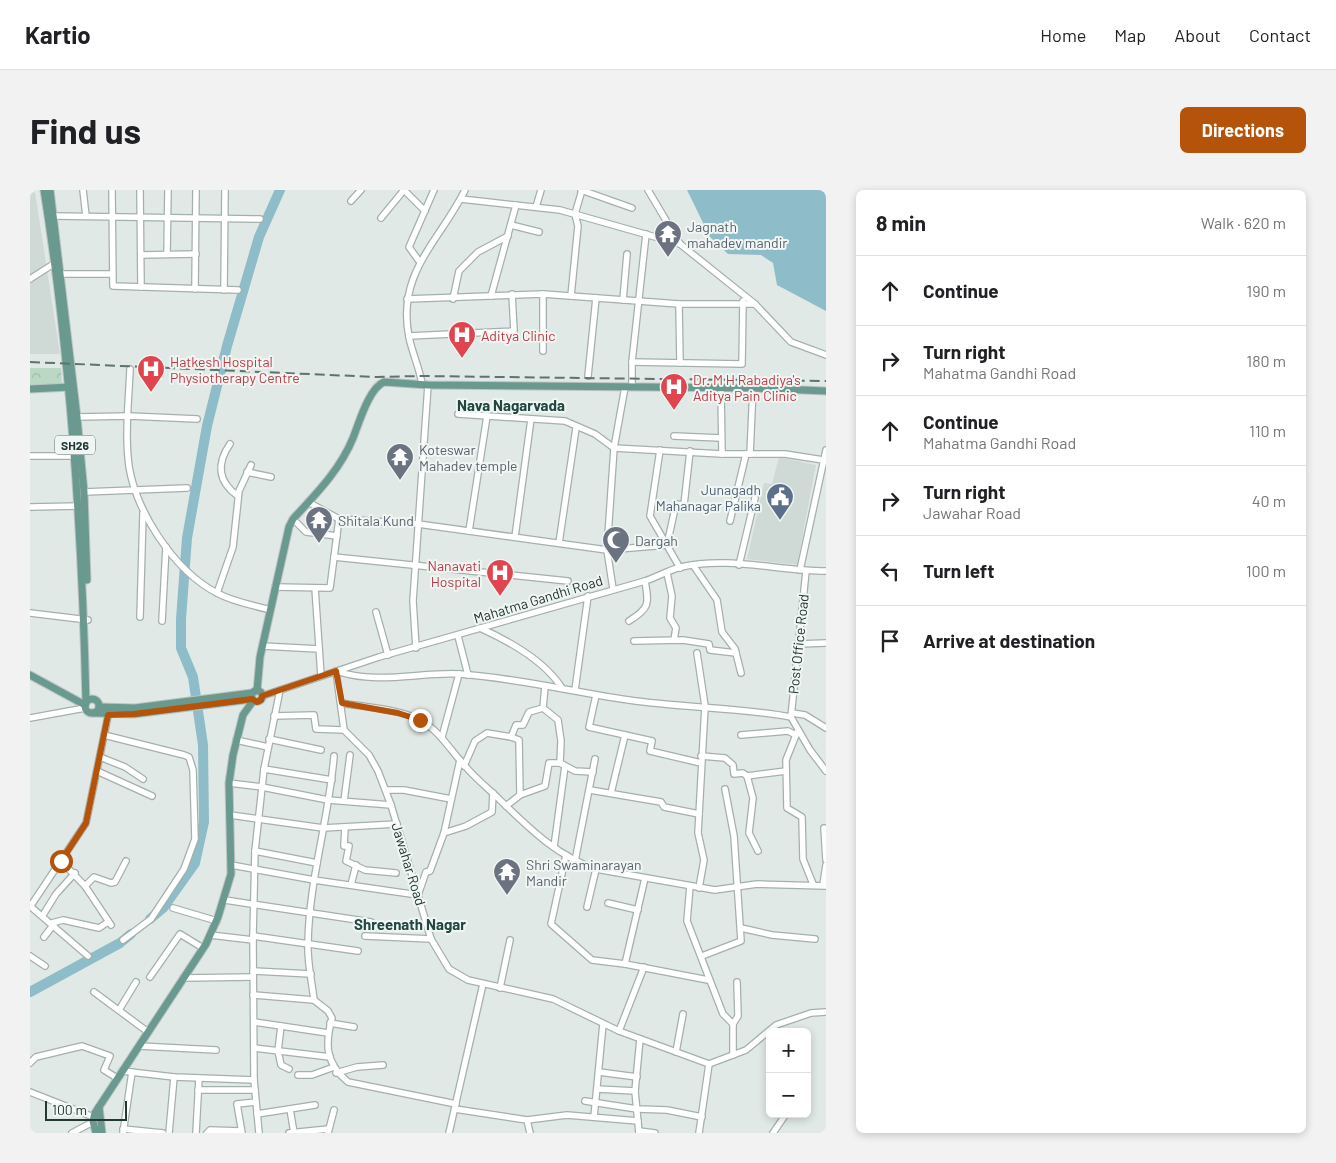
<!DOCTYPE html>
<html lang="en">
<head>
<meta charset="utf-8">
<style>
	body { margin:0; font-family:Barlow,sans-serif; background:#f2f2f2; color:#202124 }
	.controls { position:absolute; right:15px; bottom:15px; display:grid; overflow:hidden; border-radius:8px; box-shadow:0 2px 8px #0003 }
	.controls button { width:45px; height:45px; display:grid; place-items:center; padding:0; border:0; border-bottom:1px solid #e0e0e0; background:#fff; color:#202124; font:25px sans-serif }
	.scale { position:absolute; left:15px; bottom:12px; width:82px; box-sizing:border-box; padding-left:5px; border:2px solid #233733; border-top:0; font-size:14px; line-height:18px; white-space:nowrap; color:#233733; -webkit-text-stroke:4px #f0f6f3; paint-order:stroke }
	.stop { position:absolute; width:15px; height:15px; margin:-11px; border:4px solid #b45309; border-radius:50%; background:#fff }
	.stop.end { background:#b45309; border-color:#fff; box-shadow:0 1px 5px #0008 }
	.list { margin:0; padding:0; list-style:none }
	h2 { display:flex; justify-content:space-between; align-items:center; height:65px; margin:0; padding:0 20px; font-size:21px }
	h2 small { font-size:16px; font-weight:400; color:#757577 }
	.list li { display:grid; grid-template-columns:32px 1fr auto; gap:15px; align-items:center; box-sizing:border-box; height:70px; padding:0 20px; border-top:1px solid #e0e0e0 }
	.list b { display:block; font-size:19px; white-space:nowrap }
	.list p { margin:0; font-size:16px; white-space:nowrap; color:#757577 }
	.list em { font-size:16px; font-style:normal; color:#757577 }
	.icon { flex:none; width:28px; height:28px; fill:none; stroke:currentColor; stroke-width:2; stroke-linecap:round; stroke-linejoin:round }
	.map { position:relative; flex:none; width:796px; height:943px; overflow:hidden; border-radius:8px }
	header { display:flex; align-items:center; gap:30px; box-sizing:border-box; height:70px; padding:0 25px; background:#fff; border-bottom:1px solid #e0e0e0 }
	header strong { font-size:24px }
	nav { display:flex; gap:28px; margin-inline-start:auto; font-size:18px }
	.intro { display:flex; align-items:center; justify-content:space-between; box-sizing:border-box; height:120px; padding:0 30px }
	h1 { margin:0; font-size:35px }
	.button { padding:12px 22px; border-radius:8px; background:#b45309; color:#fff; font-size:18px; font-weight:700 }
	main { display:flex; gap:30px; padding:0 30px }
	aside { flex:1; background:#fff; border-radius:8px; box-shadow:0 2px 8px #0003 }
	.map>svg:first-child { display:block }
	.built { fill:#cfd9d5 }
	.park { fill:url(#park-crowns) }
	.water { fill:#8ebcc8 }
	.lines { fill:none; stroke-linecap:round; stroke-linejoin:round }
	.river { stroke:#8ebcc8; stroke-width:10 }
	.minor-casing { stroke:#a4b0ac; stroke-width:8 }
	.major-casing { stroke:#bdc3c2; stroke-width:9 }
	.minor { stroke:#fff; stroke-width:5.5 }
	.major { stroke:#6a9990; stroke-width:7 }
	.rail { stroke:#5d736e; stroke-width:2; stroke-dasharray:10 5; stroke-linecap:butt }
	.route { stroke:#b45309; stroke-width:6 }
	.labels { text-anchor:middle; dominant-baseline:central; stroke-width:4; stroke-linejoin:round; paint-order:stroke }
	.shield { fill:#f0f6f3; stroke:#60706d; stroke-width:1 }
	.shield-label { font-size:12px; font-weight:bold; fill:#233733 }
	.worship-label { font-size:14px; fill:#5b616d; stroke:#f0f6f3; text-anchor:start }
	.health-label { font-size:14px; fill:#be3a42; stroke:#f0f6f3; text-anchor:start }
	.service-label { font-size:14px; fill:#4e5e75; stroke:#f0f6f3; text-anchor:end }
	.street-label { font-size:14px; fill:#233733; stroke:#f0f6f3 }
	.neighbourhood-label { font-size:15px; font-weight:bold; fill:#214740; stroke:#f0f6f3 }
</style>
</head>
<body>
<header>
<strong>Kartio</strong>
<nav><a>Home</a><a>Map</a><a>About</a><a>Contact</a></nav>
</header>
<div class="intro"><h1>Find us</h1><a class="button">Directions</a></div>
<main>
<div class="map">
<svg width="796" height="943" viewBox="0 0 796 943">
	<defs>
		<pattern id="park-crowns" width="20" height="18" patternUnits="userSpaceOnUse" patternTransform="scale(1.25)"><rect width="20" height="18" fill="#bbd8c4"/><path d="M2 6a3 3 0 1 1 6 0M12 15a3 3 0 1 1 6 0" fill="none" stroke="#a0baa9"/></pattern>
	</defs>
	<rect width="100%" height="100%" fill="#e0e9e5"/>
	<g class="built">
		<path d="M5,2L30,164H0V4Z"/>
		<path d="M749,267L786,275L767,375L717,369L734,293L742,294Z"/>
	</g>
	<path class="park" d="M0,178H31L32,194L0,195Z"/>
	<path class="water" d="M657,0H796V121L747,95L743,73L731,65L698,64L680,47Z"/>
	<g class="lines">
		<g class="river">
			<path d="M120,729L133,718L165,673L174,632L173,555L163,487L151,458V429L157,348L177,236L197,156L229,47L250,0"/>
			<path d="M0,802L90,753L101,744"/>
		</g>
		<defs>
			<g id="minor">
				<path d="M53,0L56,26"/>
				<path d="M82,0L83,96L208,100"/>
				<path d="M110,0L111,97"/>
				<path d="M551,0L602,18"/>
				<path d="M618,0L650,54L725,114L761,152L796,165"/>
				<path d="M431,9L530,20L650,54"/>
				<path d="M321,11L331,0"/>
				<path d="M506,17L511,0"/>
				<path d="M24,26L230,29"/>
				<path d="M351,28L374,0L395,21"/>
				<path d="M481,35L509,42"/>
				<path d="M137,64L138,0"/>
				<path d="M111,65L166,64"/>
				<path d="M389,71L379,57L404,0"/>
				<path d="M32,84H81"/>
				<path d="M0,89L25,73"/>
				<path d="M165,99L166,0"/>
				<path d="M194,100L195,0"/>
				<path d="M461,106L486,15"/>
				<path d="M541,106L548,36L545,24L552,0"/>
				<path d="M377,109L513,104L649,114H725"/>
				<path d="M423,109L429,81L448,62L478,46"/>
				<path d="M593,110L597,64"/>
				<path d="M649,114L650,173"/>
				<path d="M379,146L484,141L482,104"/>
				<path d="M513,161V104"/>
				<path d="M602,172L712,174L713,111"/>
				<path d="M100,179C99,208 95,238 98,267C101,316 144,382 189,404C204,412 223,415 240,420"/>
				<path d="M558,186L566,108"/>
				<path d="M392,195C390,178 382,163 379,147C366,83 410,51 435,0"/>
				<path d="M602,197V172L616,44"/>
				<path d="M691,199L692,264"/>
				<path d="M428,224L535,231L565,244L584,258L692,264H755L793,270"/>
				<path d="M47,227L99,226L167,229"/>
				<path d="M644,246L691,248"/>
				<path d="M200,254C186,274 188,292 208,306"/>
				<path d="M630,260L620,326L650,378"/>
				<path d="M720,264L723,198"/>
				<path d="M0,266H46"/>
				<path d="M217,282L241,287"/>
				<path d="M54,302L157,298"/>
				<path d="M278,312L309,329L388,334L577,360L637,355L646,314L654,315L660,261"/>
				<path d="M0,317L50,316"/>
				<path d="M263,329L276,342L307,346"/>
				<path d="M700,331L716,264"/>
				<path d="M439,341L457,226"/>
				<path d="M485,347L501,229"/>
				<path d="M529,353L546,238"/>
				<path d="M304,367L538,391"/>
				<path d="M663,375L687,410L692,442L705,459L711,483"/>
				<path d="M709,375L725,308"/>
				<path d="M770,380L796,260"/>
				<path d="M637,383L642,406L640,428L646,438L644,450"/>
				<path d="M245,397L300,398L309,329"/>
				<path d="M285,398L291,486"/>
				<path d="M583,399L577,360L584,258L595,197"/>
				<path d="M187,403L203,357L209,301L221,275"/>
				<path d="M346,422L358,465"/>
				<path d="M0,423L58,430"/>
				<path d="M110,427L113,323"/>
				<path d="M132,431L136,357"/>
				<path d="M599,431C620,418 619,414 615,391"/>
				<path d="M450,438C479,451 514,470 532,498"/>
				<path d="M428,446L438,485"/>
				<path d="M604,451L653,450L679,454L680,460L706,463"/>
				<path d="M768,454L796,453"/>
				<path d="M232,456L289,459"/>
				<path d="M386,458L383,411L398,195"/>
				<path d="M667,463L675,516L668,643L674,670L669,698"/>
				<path d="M545,500L558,406"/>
				<path d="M566,505L559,537L622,551L620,561L671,573"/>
				<path d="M232,506L349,467L615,391C627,387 639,380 651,377C698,366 748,381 796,381"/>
				<path d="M311,513C334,517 370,519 390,530C410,541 420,560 435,576C446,589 459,599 471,611C499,638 528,667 566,679L685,700L727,694L796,696"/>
				<path d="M513,518L528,530L531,551L530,573L545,581L563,582"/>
				<path d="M762,523L775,525L796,538"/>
				<path d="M244,526L284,525L286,539L314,540"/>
				<path d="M761,527L776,381"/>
				<path d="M0,528L55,518"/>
				<path d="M768,540L756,570L757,618L772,627L773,669L783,694"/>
				<path d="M74,545L154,565L159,567L163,580L165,649L154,679L121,729L93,750"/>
				<path d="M711,545L758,541L766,545"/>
				<path d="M412,547L429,484"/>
				<path d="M239,549L291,560"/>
				<path d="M206,550L238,557"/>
				<path d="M304,566C299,629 279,690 278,753C277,772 282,792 284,810L298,821L302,828C295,854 295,873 318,892L426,914"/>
				<path d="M671,566L695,568L703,575L704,584L713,583L717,586L756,581"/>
				<path d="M70,567L95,577L113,589"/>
				<path d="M434,576L445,551L457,543L481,547L486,535H493L499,522L513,518L515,496"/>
				<path d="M234,579L302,590"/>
				<path d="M67,581L122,606"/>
				<path d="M717,586L723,608L719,643L728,661"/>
				<path d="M199,593L232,597L298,610L361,615"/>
				<path d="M356,600H374L421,609"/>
				<path d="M560,600L631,612L634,617L669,624"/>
				<path d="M581,603L595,545"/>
				<path d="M490,605L515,596L519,573H530"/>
				<path d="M314,611L320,565"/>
				<path d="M476,616L490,605L489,550L481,547"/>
				<path d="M200,625L293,638L367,634"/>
				<path d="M315,637L314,656H319L316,671L335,680L366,683"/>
				<path d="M794,638L796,670"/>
				<path d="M414,643L436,636L462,622L463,603"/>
				<path d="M524,657L535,576"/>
				<path d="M225,661L287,673"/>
				<path d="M536,665L521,734L562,770L595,774L678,790"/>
				<path d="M31,671L55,696L81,735"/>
				<path d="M545,671L565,569"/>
				<path d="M201,675L284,690L388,705L396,682L400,681L414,643L430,570"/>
				<path d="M321,695L326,675"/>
				<path d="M793,695L796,675"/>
				<path d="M55,696L64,687L81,693L85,692L96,671"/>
				<path d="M660,696L657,731L693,824L703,834V865"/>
				<path d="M195,710L341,732"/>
				<path d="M578,713L608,720"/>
				<path d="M0,716L58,766"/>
				<path d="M0,717L56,633L79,521"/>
				<path d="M557,717L566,679"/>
				<path d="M143,718L187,731"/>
				<path d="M13,725L26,704L45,683"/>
				<path d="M22,733L33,730L69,738L78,732"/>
				<path d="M711,738L742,745L785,749"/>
				<path d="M180,745L223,750"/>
				<path d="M223,746L328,761"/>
				<path d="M335,746L401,749"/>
				<path d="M14,747L24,734"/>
				<path d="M0,766L15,776"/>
				<path d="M672,766L711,751L704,646L695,599"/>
				<path d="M595,774L615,688"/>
				<path d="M223,781L281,784"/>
				<path d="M120,787L150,744L173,758"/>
				<path d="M153,788L223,787"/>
				<path d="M470,798L480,750"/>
				<path d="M64,802L118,842"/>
				<path d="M223,805L284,810"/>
				<path d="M89,820L106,792"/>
				<path d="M224,832L298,843"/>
				<path d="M300,833L324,837"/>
				<path d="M703,834L708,826L707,792"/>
				<path d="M251,836L248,861L251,875L259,879"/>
				<path d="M589,841L614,777"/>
				<path d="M109,856L186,860"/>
				<path d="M224,858L300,867"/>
				<path d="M646,862L653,824"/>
				<path d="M0,873L6,867L52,856L80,866L74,880L87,888"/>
				<path d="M679,874L589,841L523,809L438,790L419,779L401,749L361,615L348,581L339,565L314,540L306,481C348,495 388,482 430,484C487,488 543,502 599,510C653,518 707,517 761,527L780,560L796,581"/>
				<path d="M92,881L144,887L224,890"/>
				<path d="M569,882L607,887"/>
				<path d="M306,883L327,877L353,875"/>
				<path d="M268,885H282L304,877"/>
				<path d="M567,899L605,901"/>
				<path d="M168,900H225"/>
				<path d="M0,902L66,928"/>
				<path d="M555,911L607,919L637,920L672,927"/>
				<path d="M260,919L264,943"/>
				<path d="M425,919L497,930L537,925L608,931"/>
				<path d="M227,924L285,915"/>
				<path d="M564,927L573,834"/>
				<path d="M497,930L500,943"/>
				<path d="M93,939L133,943"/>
				<path d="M609,941L625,943"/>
				<path d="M42,943L59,934L70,933"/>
				<path d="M93,943L102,882"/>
				<path d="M139,943L144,887"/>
				<path d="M166,943L169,888"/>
				<path d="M177,943L180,940L211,941"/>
				<path d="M212,943L207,914L226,912"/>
				<path d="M229,943L224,890L223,746L225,661L234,579L250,500"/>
				<path d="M259,943L298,939"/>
				<path d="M298,943L304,920"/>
				<path d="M419,943L453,794"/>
				<path d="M609,943L605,901L610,849"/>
				<path d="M669,943L679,874L716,860L746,835L781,823L796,822"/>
				<path d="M743,943L756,924"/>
			</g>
			<g id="major">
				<path d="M14,0C41,170 52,341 56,513"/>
				<path d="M20,0L47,227L54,302L57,390"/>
				<path d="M0,199L41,197"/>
				<path d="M0,485L55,515"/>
				<circle cx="227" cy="506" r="5.5"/>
				<path d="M227,501L230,467L259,337L263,329C286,304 310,280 323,248C329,233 339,198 354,192L398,195L723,198L796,201"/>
				<circle cx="62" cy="516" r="7"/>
				<path d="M70,517L105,518L222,503"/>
				<path d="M64,523L104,524L222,509"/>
				<path d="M69,917L72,943"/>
				<path d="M66,943L63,931L65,923L176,754L188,727L201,684L199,593L203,565L213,525L223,511"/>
			</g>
		</defs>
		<use href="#minor" class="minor-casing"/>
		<use href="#major" class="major-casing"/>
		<use href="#minor" class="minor"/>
		<use href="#major" class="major"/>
		<path class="rail" d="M0,172L347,187L391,186L796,191"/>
	</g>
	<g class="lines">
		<path class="route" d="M31,671L56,633L78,525L104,524L222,509L227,512L231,510L232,506L306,481L312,513L368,523L390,530"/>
	</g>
	<defs>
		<symbol id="temple-pin" viewBox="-11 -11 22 30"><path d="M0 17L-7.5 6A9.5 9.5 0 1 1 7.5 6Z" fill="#6b7280" stroke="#f0f6f3"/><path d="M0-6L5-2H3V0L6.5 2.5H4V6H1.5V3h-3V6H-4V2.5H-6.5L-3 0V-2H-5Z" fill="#fff"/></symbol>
		<symbol id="hospital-pin" viewBox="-11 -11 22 30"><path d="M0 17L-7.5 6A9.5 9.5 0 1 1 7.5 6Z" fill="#e0444e" stroke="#f0f6f3"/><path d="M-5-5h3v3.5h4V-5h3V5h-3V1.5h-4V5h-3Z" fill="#fff"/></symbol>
		<symbol id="civic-pin" viewBox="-11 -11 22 30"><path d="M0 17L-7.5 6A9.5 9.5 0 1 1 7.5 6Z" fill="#5c6f8a" stroke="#f0f6f3"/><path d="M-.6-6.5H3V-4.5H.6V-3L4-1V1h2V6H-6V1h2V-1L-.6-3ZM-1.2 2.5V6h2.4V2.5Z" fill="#fff"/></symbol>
		<symbol id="mosque-pin" viewBox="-11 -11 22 30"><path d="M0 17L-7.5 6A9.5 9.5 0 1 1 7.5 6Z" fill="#6b7280" stroke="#f0f6f3"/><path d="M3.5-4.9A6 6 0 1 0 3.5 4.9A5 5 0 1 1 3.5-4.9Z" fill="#fff"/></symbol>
	</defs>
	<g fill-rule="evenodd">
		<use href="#temple-pin" x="622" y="28" width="32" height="43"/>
		<use href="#hospital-pin" x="416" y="129" width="32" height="43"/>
		<use href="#hospital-pin" x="105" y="163" width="32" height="43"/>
		<use href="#hospital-pin" x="628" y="181" width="32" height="43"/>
		<use href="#temple-pin" x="354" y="251" width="32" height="43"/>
		<use href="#civic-pin" x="734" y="291" width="32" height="43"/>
		<use href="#temple-pin" x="273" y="314" width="32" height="43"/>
		<use href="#mosque-pin" x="570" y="334" width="32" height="43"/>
		<use href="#hospital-pin" x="454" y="367" width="32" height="43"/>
		<use href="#temple-pin" x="461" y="666" width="32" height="43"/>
	</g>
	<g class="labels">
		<rect class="shield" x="25" y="245.5" width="40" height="19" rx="4"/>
		<g class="shield-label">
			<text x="45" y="255">SH26</text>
		</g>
		<g class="worship-label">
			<text x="657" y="36">Jagnath<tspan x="657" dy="16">mahadev mandir</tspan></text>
			<text x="389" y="259">Koteswar<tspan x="389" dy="16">Mahadev temple</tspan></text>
			<text x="308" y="330">Shitala Kund</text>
			<text x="605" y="350">Dargah</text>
			<text x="496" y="674">Shri Swaminarayan<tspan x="496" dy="16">Mandir</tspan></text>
		</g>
		<g class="health-label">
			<text x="451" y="145">Aditya Clinic</text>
			<text x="140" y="171">Hatkesh Hospital<tspan x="140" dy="16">Physiotherapy Centre</tspan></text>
			<text x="663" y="189">Dr. M H Rabadiya's<tspan x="663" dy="16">Aditya Pain Clinic</tspan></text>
			<text x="451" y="375" text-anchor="end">Nanavati<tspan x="451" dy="16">Hospital</tspan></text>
		</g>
		<g class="service-label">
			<text x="731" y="299">Junagadh<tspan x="731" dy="16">Mahanagar Palika</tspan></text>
		</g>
		<g class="street-label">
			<text transform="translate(508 409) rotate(-17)">Mahatma Gandhi Road</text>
			<text transform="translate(768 454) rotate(-84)">Post Office Road</text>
			<text transform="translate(379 674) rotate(73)">Jawahar Road</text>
		</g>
		<g class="neighbourhood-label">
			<text x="481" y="215">Nava Nagarvada</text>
			<text x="380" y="734">Shreenath Nagar</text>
		</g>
	</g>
</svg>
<div class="controls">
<button>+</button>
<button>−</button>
</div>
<div class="scale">100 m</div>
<div class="stop" style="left:31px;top:671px"></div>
<div class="stop end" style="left:390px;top:530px"></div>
</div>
<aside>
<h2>8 min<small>Walk · 620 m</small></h2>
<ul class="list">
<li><svg class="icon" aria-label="ahead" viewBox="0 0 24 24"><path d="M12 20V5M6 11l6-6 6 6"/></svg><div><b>Continue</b></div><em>190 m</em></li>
<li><svg class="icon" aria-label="right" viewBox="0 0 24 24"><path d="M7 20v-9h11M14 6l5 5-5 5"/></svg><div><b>Turn right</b><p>Mahatma Gandhi Road</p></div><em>180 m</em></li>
<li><svg class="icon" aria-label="ahead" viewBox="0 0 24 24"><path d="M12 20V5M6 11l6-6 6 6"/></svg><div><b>Continue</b><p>Mahatma Gandhi Road</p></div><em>110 m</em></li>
<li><svg class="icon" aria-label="right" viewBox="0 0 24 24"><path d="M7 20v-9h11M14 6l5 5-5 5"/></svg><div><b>Turn right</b><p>Jawahar Road</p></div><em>40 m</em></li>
<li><svg class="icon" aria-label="left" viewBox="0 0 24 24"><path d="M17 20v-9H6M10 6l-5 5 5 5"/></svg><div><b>Turn left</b></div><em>100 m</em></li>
<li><svg class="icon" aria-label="arrive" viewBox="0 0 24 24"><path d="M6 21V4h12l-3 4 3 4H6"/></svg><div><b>Arrive at destination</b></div></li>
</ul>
</aside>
</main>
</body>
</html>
